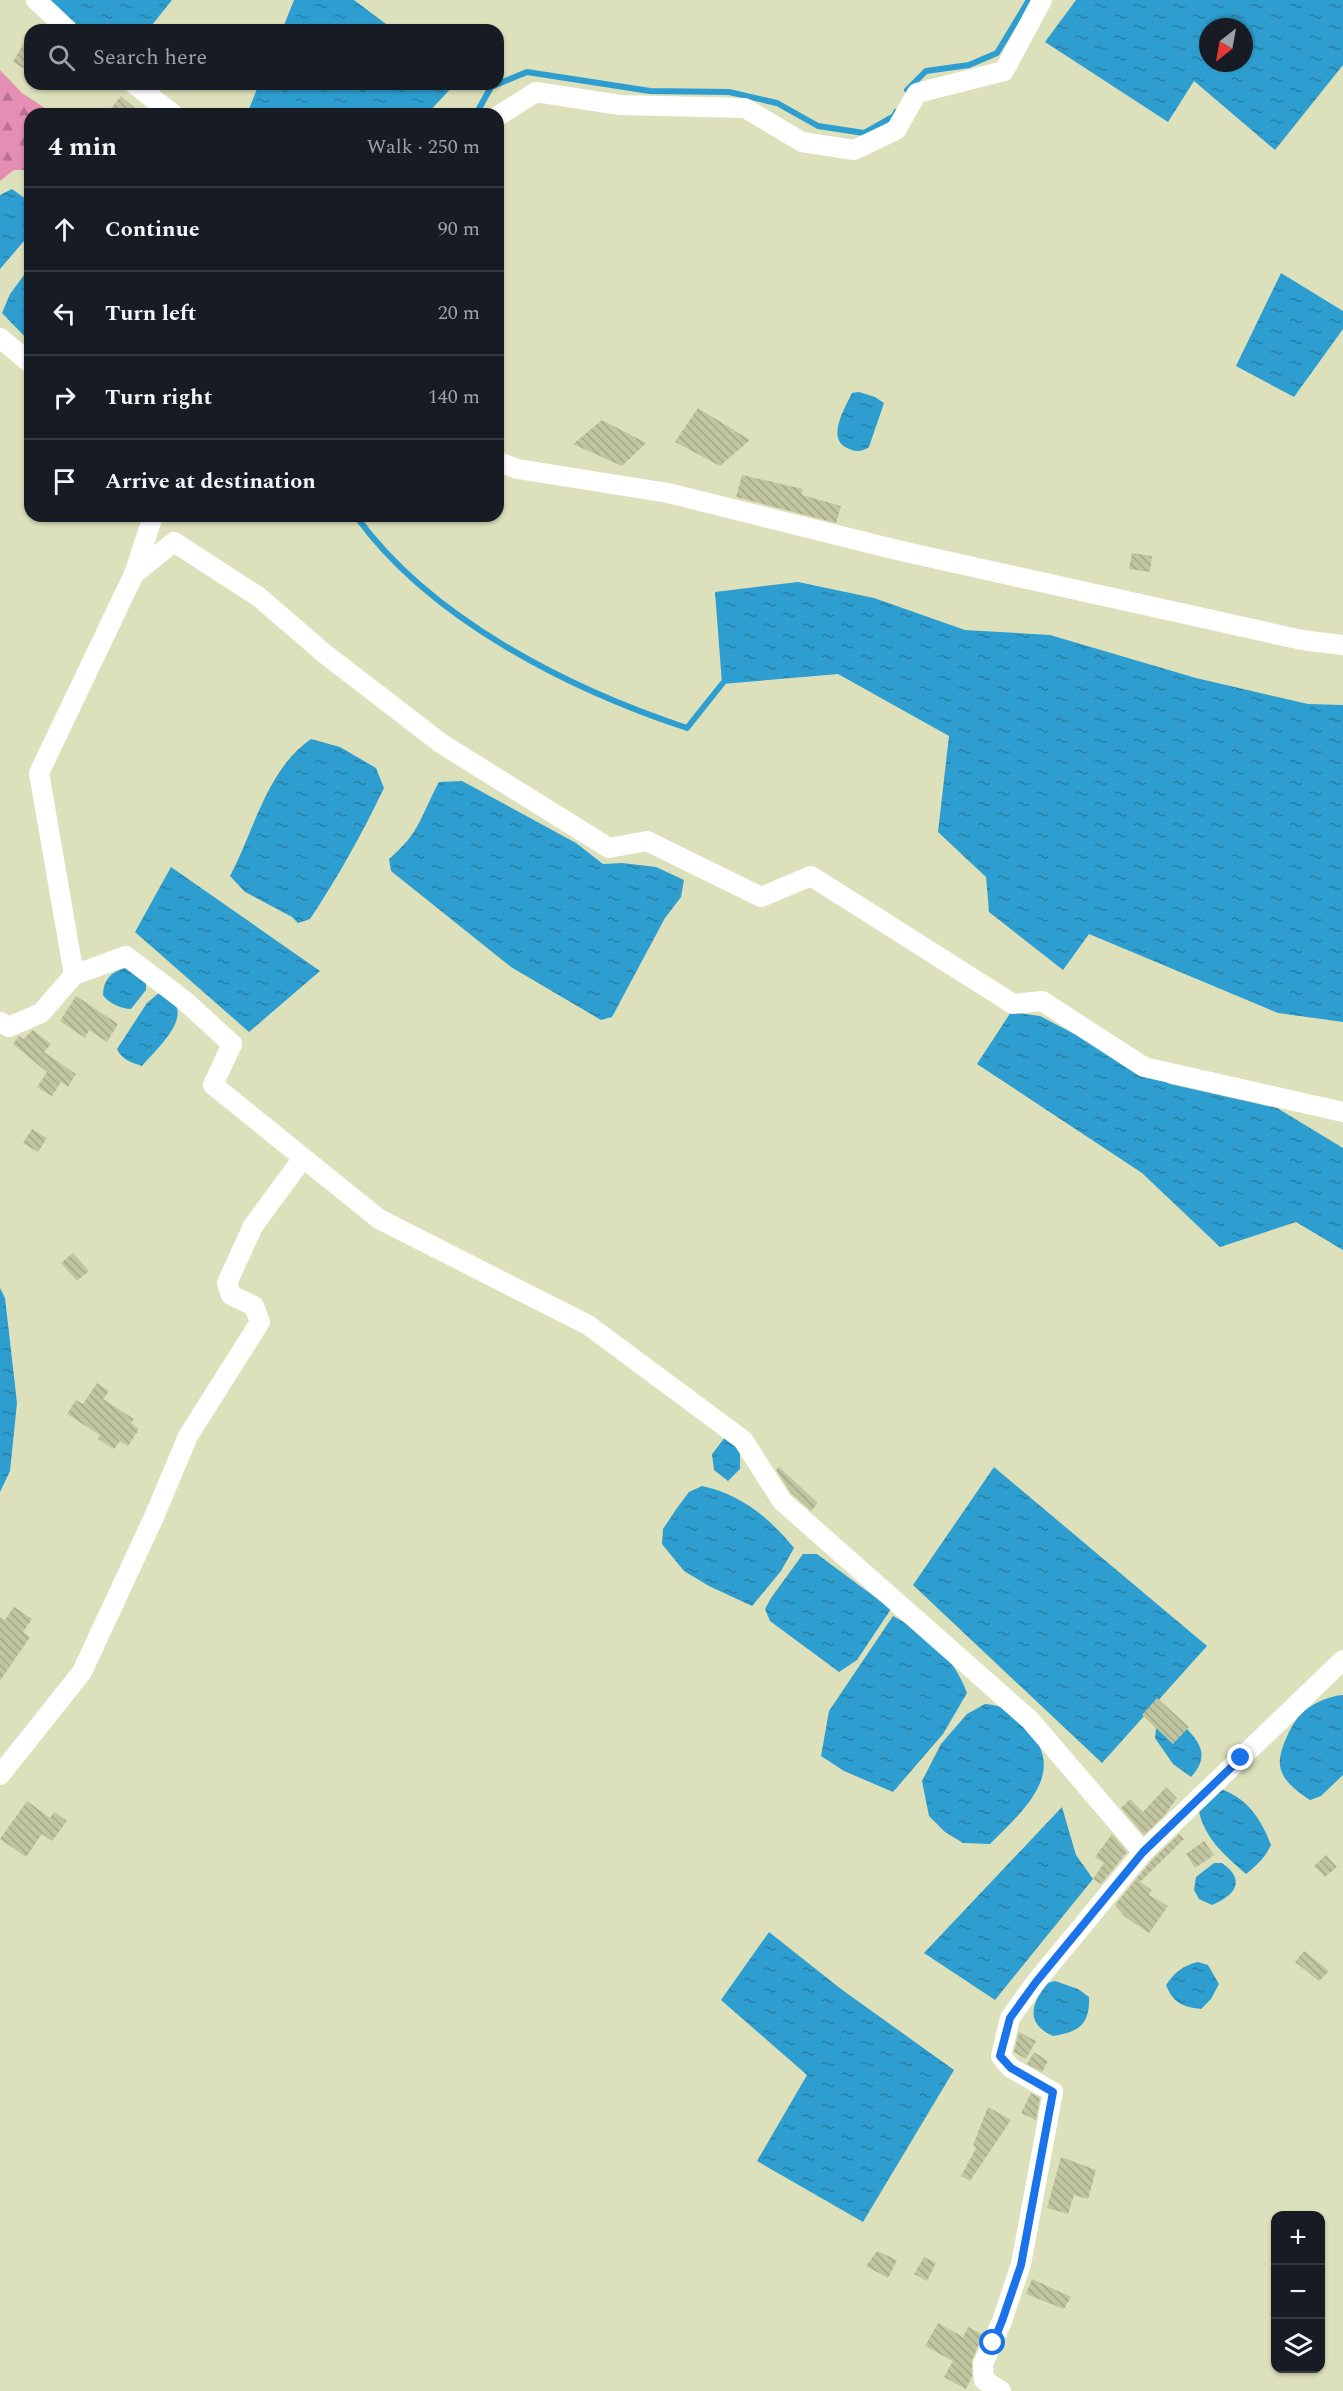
<!DOCTYPE html>
<html lang="en">
<head>
<meta charset="utf-8">
<style>
	body { margin:0; font-family:Spectral,serif; background:#242831; color:#f1f3f6 }
	.controls { position:absolute; right:18px; bottom:18px; display:grid; overflow:hidden; border-radius:12px; box-shadow:0 2px 4px #0004 }
	.controls button { width:54px; height:54px; display:grid; place-items:center; padding:0; border:0; border-bottom:2px solid #363941; background:#171b24; color:#f1f3f6; font:30px sans-serif }
	.compass { position:absolute; left:1199px; top:18px; width:54px; height:54px; border-radius:50%; background:#171b24; box-shadow:0 2px 4px #0004; rotate:211deg }
	.stop { position:absolute; width:18px; height:18px; margin:-14px; border:4px solid #1a73e8; border-radius:50%; background:#fff }
	.stop.end { background:#1a73e8; border-color:#fff; box-shadow:0 2px 6px #0008 }
	.list { margin:0; padding:0; list-style:none }
	h2 { display:flex; justify-content:space-between; align-items:center; height:78px; margin:0; padding:0 24px; font-size:26px }
	h2 small { font-size:20px; font-weight:400; color:#9ea1a6 }
	.list li { display:grid; grid-template-columns:39px 1fr auto; gap:18px; align-items:center; box-sizing:border-box; height:84px; padding:0 24px; border-top:2px solid #363941 }
	.list b { display:block; font-size:22px; white-space:nowrap }
	.list em { font-size:20px; font-style:normal; color:#9ea1a6 }
	.icon { flex:none; width:33px; height:33px; fill:none; stroke:currentColor; stroke-width:2; stroke-linecap:round; stroke-linejoin:round }
	.map { position:relative; flex:none; width:1343px; height:2391px; overflow:hidden }
	.search { position:absolute; background:#171b24; box-shadow:0 2px 4px #0004; left:24px; top:24px; width:480px; height:66px; display:flex; align-items:center; gap:15px; box-sizing:border-box; padding:0 21px; border-radius:18px; color:#9ea1a6; font-size:22px }
	.panel { position:absolute; background:#171b24; box-shadow:0 2px 4px #0004; left:24px; top:108px; width:480px; height:414px; border-radius:18px }
	.map>svg:first-child { display:block }
	.forest { fill:url(#forest-firs) }
	.water { fill:url(#water-ripples); fill-rule:evenodd }
	.lines { fill:none; stroke-linecap:round; stroke-linejoin:round }
	.stream { stroke:#2d9ecf; stroke-width:6 }
	.building { fill:url(#building-back-hatch) }
	.minor { stroke:#fff; stroke-width:20 }
	.route { stroke:#1a73e8; stroke-width:8 }
</style>
</head>
<body>
<div class="map">
<svg width="1343" height="2391" viewBox="0 0 1343 2391">
	<defs>
		<pattern id="forest-firs" width="22" height="20" patternUnits="userSpaceOnUse" patternTransform="scale(1.5)"><rect width="22" height="20" fill="#e58eb4"/><path d="M5 1l3.5 6h-7zM16 11l3.5 6h-7z" fill="#b97391"/></pattern>
		<pattern id="water-ripples" width="26" height="14" patternUnits="userSpaceOnUse" patternTransform="scale(1.5)"><rect width="26" height="14" fill="#2d9ecf"/><path d="M2 4q2-2 4 0t4 0M15 11q2-2 4 0t4 0" fill="none" stroke="#2680a7"/></pattern>
		<pattern id="building-back-hatch" width="6" height="6" patternUnits="userSpaceOnUse" patternTransform="scale(1.5)"><rect width="6" height="6" fill="#c0c49f"/><path d="M-1 5l2 2M0 0l6 6M5-1l2 2" fill="none" stroke="#a5a888"/></pattern>
	</defs>
	<rect width="100%" height="100%" fill="#dde1bb"/>
	<path class="forest" d="M0,70L22,93L54,114H30V170H14L0,181Z"/>
	<g class="water">
		<path d="M39,0H172L148,30H85L41,5Z"/>
		<path d="M294,0H354L394,30H282Z"/>
		<path d="M1076,0H1343V65L1275,150L1194,81L1168,122L1045,42ZM1208,27H1244V63H1208Z"/>
		<path d="M259,84H455L427,114H247Z"/>
		<path d="M12,189L30,202V234L0,269V195Z"/>
		<path d="M30,267V342L2,313L10,294Z"/>
		<path d="M1281,273L1343,311V329L1294,397L1236,366Z"/>
		<path d="M859,392L875,397L884,403L869,447C862,452 855,452 847,448C826,438 845,408 852,393Z"/>
		<path d="M798,582L874,598L965,630L1050,635L1196,678L1308,704L1343,705V1022L1278,1013L1089,934L1063,970L989,912L986,877L938,832L949,736L838,674L722,684L715,592Z"/>
		<path d="M311,739L340,747L376,768L384,788C362,834 338,877 310,919L298,923L292,917L245,892L230,876C254,831 267,769 311,739Z"/>
		<path d="M462,781L576,843L603,864L622,863L656,867L684,880L681,897L665,918L612,1017L601,1020L511,967L391,871L389,859C420,833 421,815 439,782Z"/>
		<path d="M171,867L320,971L249,1032L135,932Z"/>
		<path d="M125,968L138,973L146,983V990L131,1009C122,1009 108,1003 103,995C103,980 111,972 125,968Z"/>
		<path d="M160,992C202,1010 158,1047 142,1066C132,1063 121,1059 117,1049L147,1003Z"/>
		<path d="M1011,1012L1040,1016L1170,1084L1277,1108L1343,1148V1250L1296,1222L1220,1247L1142,1173L977,1064Z"/>
		<path d="M0,1288L5,1298L17,1403L10,1471L0,1492Z"/>
		<path d="M726,1436L736,1441L740,1452V1469L728,1481L714,1470L712,1454Z"/>
		<path d="M994,1467L1207,1646L1102,1763L913,1585Z"/>
		<path d="M702,1486C740,1494 770,1518 794,1548L781,1571L752,1606L709,1586L684,1571L662,1544L663,1529L677,1508L689,1492Z"/>
		<path d="M803,1554H817L891,1609L857,1660L839,1672L770,1621L765,1609L771,1598Z"/>
		<path d="M893,1616C928,1635 953,1656 967,1693L943,1734L893,1792L844,1771L821,1756L829,1711Z"/>
		<path d="M1343,1695V1775L1321,1796L1310,1800C1299,1793 1281,1780 1280,1765C1278,1751 1293,1720 1304,1711C1316,1702 1329,1696 1343,1695Z"/>
		<path d="M985,1704C1007,1706 1008,1711 1024,1726C1071,1770 1024,1810 990,1844L963,1843L945,1832L929,1816L922,1781L941,1744L967,1714Z"/>
		<path d="M1180,1722C1198,1740 1212,1754 1191,1777L1173,1764L1155,1738L1156,1728Z"/>
		<path d="M1221,1789C1248,1799 1261,1819 1271,1845C1265,1858 1257,1865 1246,1874C1224,1855 1202,1836 1198,1806Z"/>
		<path d="M1062,1807L1076,1855L1093,1879L995,2000L924,1953Z"/>
		<path d="M1214,1863H1222C1246,1880 1236,1895 1212,1905L1199,1899L1194,1890L1196,1877Z"/>
		<path d="M769,1932L841,1989L954,2070L863,2222L757,2161L807,2075L721,2000Z"/>
		<path d="M1198,1962L1208,1965L1219,1984L1211,1999L1201,2009C1183,2007 1173,2003 1166,1985C1175,1972 1182,1966 1198,1962Z"/>
		<path d="M1055,1981L1078,1989L1089,1997C1090,2025 1078,2032 1053,2036C1024,2023 1032,2003 1047,1983Z"/>
	</g>
	<g class="lines">
		<g class="stream">
			<path d="M498,84L527,72L650,91L729,92L777,103L818,126L864,133L894,116L896,112"/>
			<path d="M907,90L926,71L969,65L997,53L1029,0"/>
			<path d="M476,114L491,87L498,84"/>
			<path d="M356,516C430,619 569,689 687,728L722,684"/>
		</g>
	</g>
	<g class="building">
		<path d="M30,32V72L13,62Z"/>
		<path d="M121,96L142,114H106Z"/>
		<path d="M698,408L750,440L720,466L675,442Z"/>
		<path d="M602,420L646,443L622,466L573,444Z"/>
		<path d="M742,475L803,489L802,495L841,506L836,523L736,497Z"/>
		<path d="M1132,553L1152,556L1150,572L1129,569Z"/>
		<path d="M76,996L118,1024L107,1042L89,1030L85,1038L60,1021Z"/>
		<path d="M33,1030L51,1044L44,1052L76,1074L68,1087L61,1082L52,1096L37,1087L47,1072L13,1044L19,1036L23,1039Z"/>
		<path d="M32,1129L47,1138L38,1152L23,1143Z"/>
		<path d="M73,1253L89,1271L77,1281L61,1263Z"/>
		<path d="M97,1383L109,1391L103,1399L134,1419L131,1423L139,1429L128,1446L120,1441L114,1449L98,1439L100,1435L67,1414L76,1400L83,1404Z"/>
		<path d="M779,1467L818,1503L811,1511L791,1493L776,1470Z"/>
		<path d="M14,1607L32,1619L23,1632L30,1637L0,1681V1617L5,1620Z"/>
		<path d="M1157,1698L1189,1727L1173,1744L1142,1715Z"/>
		<path d="M1166,1787L1177,1798L1164,1816L1144,1835L1121,1808L1130,1799L1143,1812Z"/>
		<path d="M27,1801L50,1818L54,1812L67,1821L52,1841L42,1834L26,1857L0,1839Z"/>
		<path d="M1112,1834L1127,1852L1101,1884L1093,1879L1104,1863L1095,1857Z"/>
		<path d="M1179,1834L1184,1839L1140,1882L1152,1890L1149,1895L1168,1906L1149,1933L1125,1917L1115,1905L1152,1860Z"/>
		<path d="M1204,1841L1214,1855L1195,1868L1186,1854Z"/>
		<path d="M1326,1855L1337,1867L1325,1877L1314,1866Z"/>
		<path d="M1304,1951L1329,1971L1319,1981L1295,1962Z"/>
		<path d="M1019,2032L1036,2041L1026,2059L1014,2052Z"/>
		<path d="M1034,2052L1048,2061L1042,2072L1027,2064Z"/>
		<path d="M1031,2093L1040,2098L1036,2120L1021,2113Z"/>
		<path d="M988,2107L1011,2120L970,2181L961,2176L976,2148L973,2145Z"/>
		<path d="M1061,2157L1096,2170L1088,2199L1074,2195L1068,2214L1047,2208Z"/>
		<path d="M877,2251L897,2260L888,2278L866,2266Z"/>
		<path d="M924,2257L936,2263L927,2281L914,2274Z"/>
		<path d="M1032,2279L1071,2297L1064,2309L1026,2294Z"/>
		<path d="M938,2323L963,2337L968,2327L983,2335L972,2360V2377L966,2389L944,2377L953,2361L925,2346Z"/>
	</g>
	<g class="lines">
		<g class="minor">
			<path d="M36,0L68,30"/>
			<path d="M134,84L173,114"/>
			<path d="M498,116L536,92L620,105L745,108L802,142L854,150L896,130L917,93L1004,71L1042,0"/>
			<path d="M0,338L30,363"/>
			<path d="M498,462L518,469L668,493L897,550L1302,640L1343,645"/>
			<path d="M153,516L134,574L174,542L259,597L325,654L442,744L609,848L647,841L761,897L811,876L1013,1004L1042,1001L1144,1067L1343,1112"/>
			<path d="M134,574L39,773L74,975L126,956L185,1001L232,1044L213,1085L379,1219L588,1325L743,1440L782,1501L1030,1720L1143,1852L1343,1660"/>
			<path d="M0,1022L9,1027L41,1013L74,975"/>
			<path d="M0,1775L82,1672L154,1517L188,1436L260,1322L254,1306L231,1295L227,1283L253,1226L303,1158"/>
			<path d="M1001,2391L984,2380L983,2364L1002,2321L1021,2264L1053,2092L1011,2068L1001,2056L1010,2018L1036,1982L1143,1852"/>
		</g>
	</g>
	<g class="lines">
		<path class="route" d="M993,2343L1002,2321L1021,2265L1053,2092L1011,2068L1000,2056L1010,2018L1036,1982L1143,1852L1241,1758"/>
	</g>
</svg>
<div class="controls">
<button>+</button>
<button>−</button>
<button><svg class="icon" aria-label="layers" viewBox="0 0 24 24"><path d="M12 4l9 5-9 5-9-5zM3 14l9 5 9-5"/></svg></button>
</div>
<svg class="compass" viewBox="-18 -18 36 36"><path d="M0-13l5 13h-10z" fill="#e53935"/><path d="M0 13l5-13h-10z" fill="#9ea1a6"/></svg>
<div class="stop" style="left:993px;top:2343px"></div>
<div class="stop end" style="left:1241px;top:1758px"></div>
<div class="search"><svg class="icon" aria-label="search" viewBox="0 0 24 24"><circle cx="10" cy="10" r="6"/><path d="M15 15l6 6"/></svg>Search here</div>
<section class="panel">
<h2>4 min<small>Walk · 250 m</small></h2>
<ul class="list">
<li><svg class="icon" aria-label="ahead" viewBox="0 0 24 24"><path d="M12 20V5M6 11l6-6 6 6"/></svg><div><b>Continue</b></div><em>90 m</em></li>
<li><svg class="icon" aria-label="left" viewBox="0 0 24 24"><path d="M17 20v-9H6M10 6l-5 5 5 5"/></svg><div><b>Turn left</b></div><em>20 m</em></li>
<li><svg class="icon" aria-label="right" viewBox="0 0 24 24"><path d="M7 20v-9h11M14 6l5 5-5 5"/></svg><div><b>Turn right</b></div><em>140 m</em></li>
<li><svg class="icon" aria-label="arrive" viewBox="0 0 24 24"><path d="M6 21V4h12l-3 4 3 4H6"/></svg><div><b>Arrive at destination</b></div></li>
</ul>
</section>
</div>
</body>
</html>
